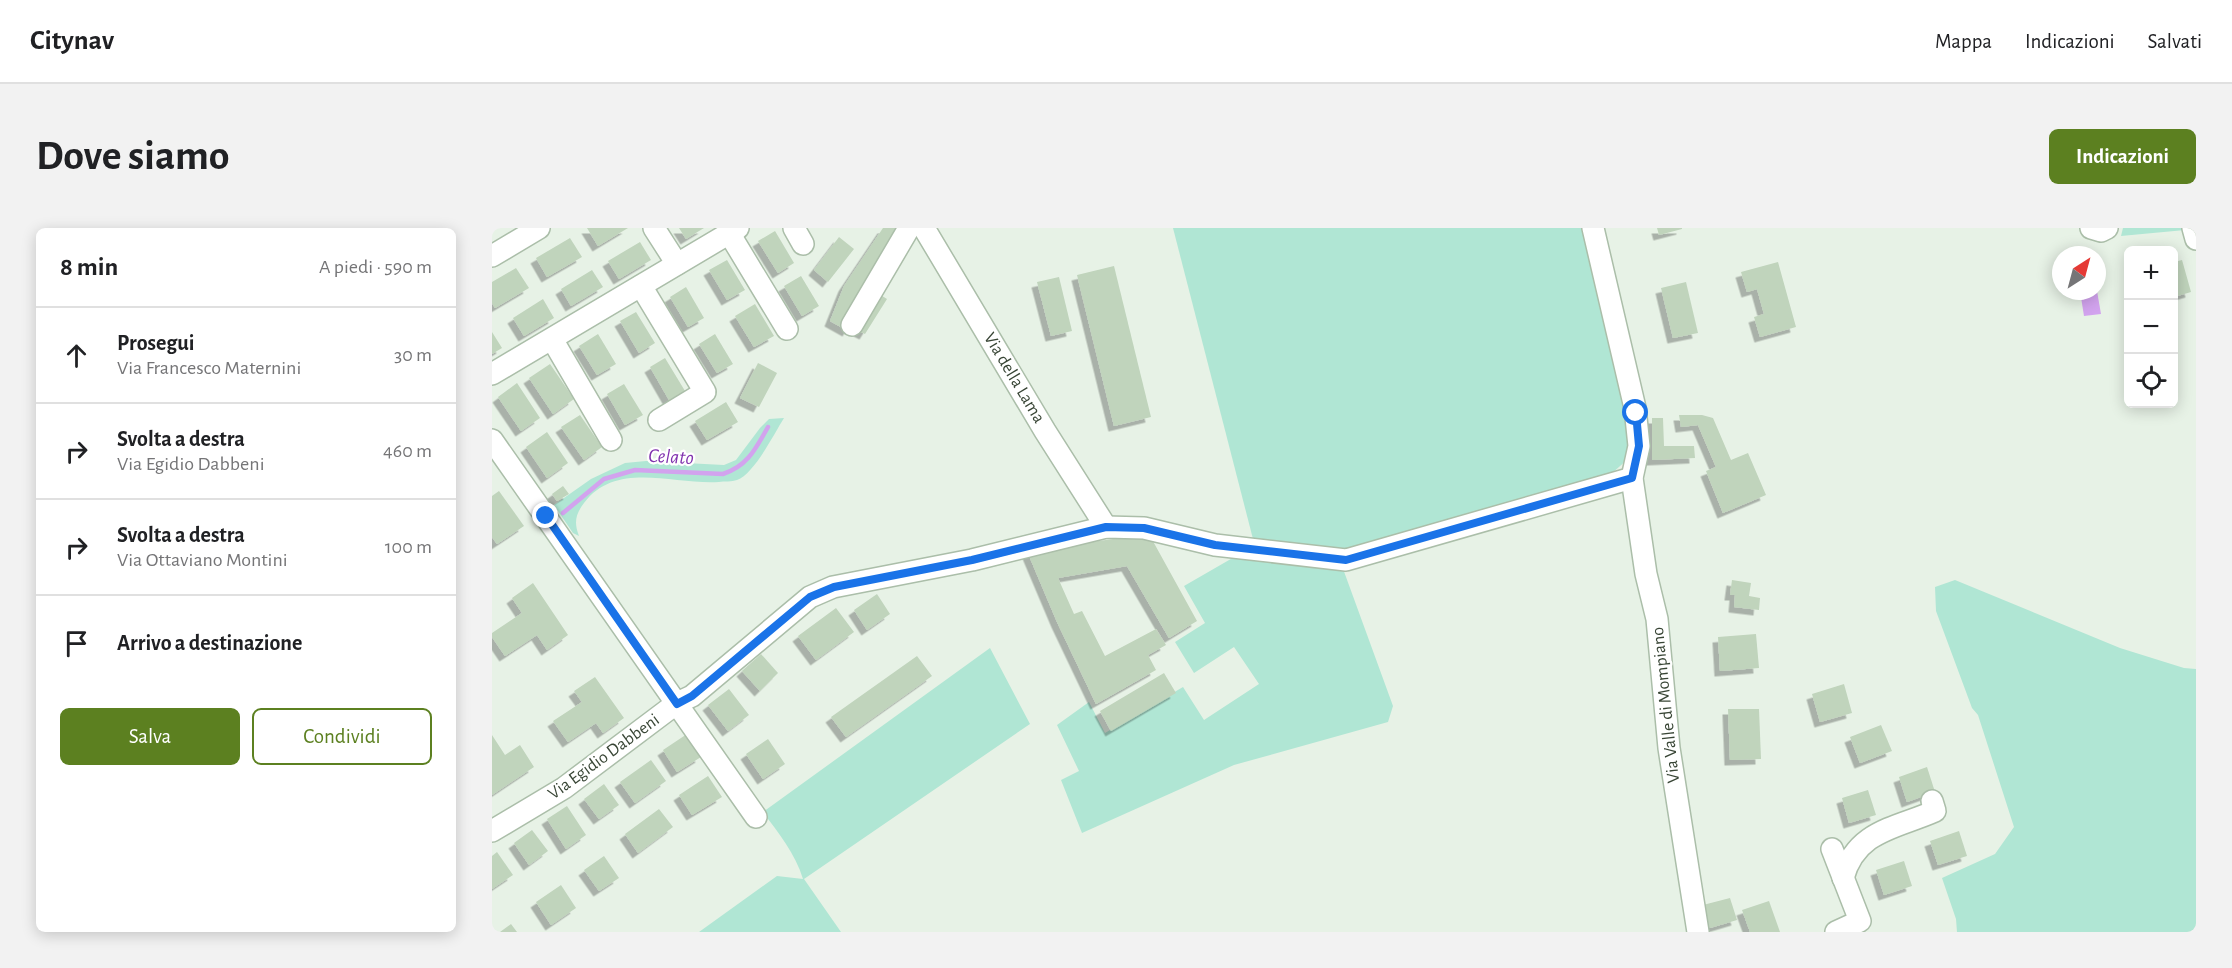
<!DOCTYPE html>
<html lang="it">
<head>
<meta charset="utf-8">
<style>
	body { margin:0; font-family:"Alegreya Sans",sans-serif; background:#f2f2f2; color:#202124 }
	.controls { position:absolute; right:18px; top:18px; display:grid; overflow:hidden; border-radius:9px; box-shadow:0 3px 15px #0003 }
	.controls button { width:54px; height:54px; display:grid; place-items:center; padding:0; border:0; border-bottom:2px solid #e0e0e0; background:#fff; color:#202124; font:30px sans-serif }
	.compass { position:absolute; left:1560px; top:18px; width:54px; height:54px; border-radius:50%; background:#fff; box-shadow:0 3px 15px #0003; rotate:36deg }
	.stop { position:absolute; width:18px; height:18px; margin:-14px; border:4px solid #1a73e8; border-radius:50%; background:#fff }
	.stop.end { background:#1a73e8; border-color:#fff; box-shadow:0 2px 6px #0008 }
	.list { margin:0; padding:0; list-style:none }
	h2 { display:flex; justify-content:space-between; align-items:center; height:78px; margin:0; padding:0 24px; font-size:26px }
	h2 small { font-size:20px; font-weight:400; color:#757577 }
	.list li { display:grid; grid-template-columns:39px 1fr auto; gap:18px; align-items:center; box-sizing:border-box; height:96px; padding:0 24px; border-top:2px solid #e0e0e0 }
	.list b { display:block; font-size:22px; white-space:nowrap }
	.list p { margin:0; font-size:20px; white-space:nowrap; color:#757577 }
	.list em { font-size:20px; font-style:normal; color:#757577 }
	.actions { display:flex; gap:12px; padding:18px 24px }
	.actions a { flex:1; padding:14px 0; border:2px solid #5c8020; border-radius:9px; text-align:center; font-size:21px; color:#5c8020 }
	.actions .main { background:#5c8020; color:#fff }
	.icon { flex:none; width:33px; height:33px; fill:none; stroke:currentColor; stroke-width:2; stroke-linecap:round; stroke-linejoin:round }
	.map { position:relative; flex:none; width:1704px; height:704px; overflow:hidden; border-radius:9px }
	header { display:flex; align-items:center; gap:36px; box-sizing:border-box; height:84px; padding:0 30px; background:#fff; border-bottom:2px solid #e0e0e0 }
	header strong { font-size:28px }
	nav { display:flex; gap:33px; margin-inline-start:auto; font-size:21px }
	.intro { display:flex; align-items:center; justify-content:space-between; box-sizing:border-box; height:144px; padding:0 36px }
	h1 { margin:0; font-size:42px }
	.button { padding:15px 27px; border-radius:9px; background:#5c8020; color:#fff; font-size:21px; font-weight:700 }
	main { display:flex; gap:36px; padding:0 36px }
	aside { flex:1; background:#fff; border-radius:9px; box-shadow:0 3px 15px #0003 }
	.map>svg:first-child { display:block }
	.green { fill:#b0e6d4 }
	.water { fill:#d2a3ee }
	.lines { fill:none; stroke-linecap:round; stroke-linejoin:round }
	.stream { stroke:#d2a3ee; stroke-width:4.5 }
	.building { fill:#c0d4bc; filter:url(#shadow) }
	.minor-casing { stroke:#abbea9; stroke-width:24 }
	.minor { stroke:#fff; stroke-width:21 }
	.route { stroke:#1a73e8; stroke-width:8 }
	.labels { text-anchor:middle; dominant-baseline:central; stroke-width:4.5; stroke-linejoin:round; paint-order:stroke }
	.street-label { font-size:18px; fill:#384535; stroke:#fff }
	.water-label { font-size:20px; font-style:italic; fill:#8032ae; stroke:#fff }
</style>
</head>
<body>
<header>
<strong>Citynav</strong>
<nav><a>Mappa</a><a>Indicazioni</a><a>Salvati</a></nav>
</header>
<div class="intro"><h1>Dove siamo</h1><a class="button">Indicazioni</a></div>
<main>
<aside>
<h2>8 min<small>A piedi · 590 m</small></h2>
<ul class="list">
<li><svg class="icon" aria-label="ahead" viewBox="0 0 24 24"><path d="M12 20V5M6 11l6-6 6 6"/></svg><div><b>Prosegui</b><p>Via Francesco Maternini</p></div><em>30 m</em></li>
<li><svg class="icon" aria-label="right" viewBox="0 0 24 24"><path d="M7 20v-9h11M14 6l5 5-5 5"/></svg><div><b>Svolta a destra</b><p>Via Egidio Dabbeni</p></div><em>460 m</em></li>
<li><svg class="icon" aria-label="right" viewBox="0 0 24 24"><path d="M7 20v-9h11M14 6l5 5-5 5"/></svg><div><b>Svolta a destra</b><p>Via Ottaviano Montini</p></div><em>100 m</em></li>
<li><svg class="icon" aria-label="arrive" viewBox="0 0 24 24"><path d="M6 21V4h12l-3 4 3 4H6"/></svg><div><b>Arrivo a destinazione</b></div></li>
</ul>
<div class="actions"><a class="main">Salva</a><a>Condividi</a></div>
</aside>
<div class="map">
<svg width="1704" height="704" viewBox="0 0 1704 704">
	<defs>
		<filter id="shadow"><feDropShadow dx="-5.5" dy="5.5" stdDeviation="0" flood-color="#0004"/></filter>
	</defs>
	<rect width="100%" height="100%" fill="#e7f2e6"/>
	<g class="green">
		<path d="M681,0H1093L1143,217L1136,231L1119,246L859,323L761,311Z"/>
		<path d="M1631,0H1692L1693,2L1629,8Z"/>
		<path d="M292,190C282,206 262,246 245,252C240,254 232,253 227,254C182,257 124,232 92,275C83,287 82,295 87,308L81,305L62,277L99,251L133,235L154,233L232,237L244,232L268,200L277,191Z"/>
		<path d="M744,328L850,338L901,478L896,494L742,537L590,605L569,552L587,543L565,497L597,474L613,505L691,459L712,492L767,456L742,419L702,445L683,414L713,395L692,358Z"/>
		<path d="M1463,352L1628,420L1692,440L1704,441V704H1465L1464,691L1450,650L1503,626L1522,599L1486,487L1480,480L1444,383L1443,359Z"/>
		<path d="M498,420L538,496L312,651L349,704H207L285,648L311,651C303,625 287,606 271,584Z"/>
	</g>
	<path class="water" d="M1588,63H1605L1609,86L1592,88Z"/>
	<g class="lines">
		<path class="stream" d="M71,285L112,251L143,242L231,246C256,238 264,220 276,199"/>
	</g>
	<g class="building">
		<path d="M95,0H136L106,18Z"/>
		<path d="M187,0H212L194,11Z"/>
		<path d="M391,0H416L356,103L338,93L352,58Z"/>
		<path d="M1165,0H1190V1L1167,7Z"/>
		<path d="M283,3L302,35L286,45L266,13Z"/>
		<path d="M347,9L362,21L336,54L322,42Z"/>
		<path d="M78,10L90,29L55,49L44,30Z"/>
		<path d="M148,14L159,32L127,51L116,33Z"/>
		<path d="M235,32L253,62L235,72L217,42Z"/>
		<path d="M1690,32L1699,64L1682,69V34Z"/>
		<path d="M1286,34L1304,99L1268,109L1262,89L1272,86L1265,61L1255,64L1249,44Z"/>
		<path d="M622,38L659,189L622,198L585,47Z"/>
		<path d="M24,40L37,60L3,80L0,75V54Z"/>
		<path d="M100,42L111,59L79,78L69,61Z"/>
		<path d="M309,48L327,78L310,88L292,58Z"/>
		<path d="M567,49L580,103L559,108L545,54Z"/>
		<path d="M1194,54L1206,105L1181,110L1169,60Z"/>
		<path d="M194,59L212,90L196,99L178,69Z"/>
		<path d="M387,66L395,71L373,106L365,102Z"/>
		<path d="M51,71L62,90L32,108L21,90Z"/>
		<path d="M263,76L282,108L262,119L243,88Z"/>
		<path d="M144,84L163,115L147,125L128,93Z"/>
		<path d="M0,104L10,120L0,126Z"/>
		<path d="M106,106L124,136L105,147L87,118Z"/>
		<path d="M223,106L241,136L225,145L207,116Z"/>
		<path d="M173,130L193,163L177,172L158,139Z"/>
		<path d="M266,135L285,145L267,179L248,170Z"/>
		<path d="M58,136L82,171L61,186L37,150Z"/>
		<path d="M25,155L48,190L29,203L6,169Z"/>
		<path d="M132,156L151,187L133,197L115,166Z"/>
		<path d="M234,174L246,194L215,212L203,193Z"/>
		<path d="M88,187L110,219L92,232L69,199Z"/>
		<path d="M1187,187H1210L1221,190L1239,232L1256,225L1274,267L1231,285L1214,243L1224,239L1206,197L1189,199Z"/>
		<path d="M1160,190H1171L1172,218H1202L1203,230L1160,232Z"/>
		<path d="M55,204L76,235L55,250L34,219Z"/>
		<path d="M71,258L77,266L65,273L60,266Z"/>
		<path d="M7,263L32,298L5,316L0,309V268Z"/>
		<path d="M657,306L705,393L677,410L635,338L566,350L582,386L590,383L613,428L664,401L674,417L656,427L664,442L604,476L565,394L535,323Z"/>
		<path d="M1240,352L1259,355L1257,368L1268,370L1267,382L1242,379L1243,367H1238Z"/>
		<path d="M41,355L76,407L55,422L45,407L13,428L0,409V405L30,385L20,370Z"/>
		<path d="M385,366L398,386L375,402L362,382Z"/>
		<path d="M344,380L362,404L324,432L306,408Z"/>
		<path d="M1264,406L1267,440L1228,443L1226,409Z"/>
		<path d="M269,426L286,445L268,463L250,443Z"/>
		<path d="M425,428L440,448L354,509L339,489Z"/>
		<path d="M672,445L684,465L619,503L608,483Z"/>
		<path d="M103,449L132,490L111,505L104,495L76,514L61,493L90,474L82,463Z"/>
		<path d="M1352,456L1360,485L1328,494L1320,466Z"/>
		<path d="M237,461L257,487L236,503L216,477Z"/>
		<path d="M1236,481H1267L1269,531L1238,532Z"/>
		<path d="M1389,497L1400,523L1368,535L1358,509Z"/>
		<path d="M195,506L209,529L185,544L171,522Z"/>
		<path d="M0,507L13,527L28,517L42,539L0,567Z"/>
		<path d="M276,511L293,536L271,551L254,526Z"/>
		<path d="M159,532L174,553L143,575L128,554Z"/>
		<path d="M1435,539L1443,564L1415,574L1407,549Z"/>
		<path d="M216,548L230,569L200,587L187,567Z"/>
		<path d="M112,556L127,577L107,591L92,571Z"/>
		<path d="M1376,562L1384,587L1357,595L1350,570Z"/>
		<path d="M75,578L94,607L74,621L55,591Z"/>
		<path d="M167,581L181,599L146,625L133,606Z"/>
		<path d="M40,602L56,623L37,637L22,615Z"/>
		<path d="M1467,603L1475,628L1446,637L1438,613Z"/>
		<path d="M5,624L21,647L0,661V628Z"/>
		<path d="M112,628L127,650L107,663L92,642Z"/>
		<path d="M1412,633L1420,658L1392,667L1384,642Z"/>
		<path d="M69,657L84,680L59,697L44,674Z"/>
		<path d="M1238,670L1245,692L1218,700L1211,677Z"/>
		<path d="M1277,673L1288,704H1258L1250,682Z"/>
		<path d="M19,696L25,704H8Z"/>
	</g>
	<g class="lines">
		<defs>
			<g id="minor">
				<path d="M162,0L185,36"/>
				<path d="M302,0L311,16"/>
				<path d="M432,0L553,203L614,299"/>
				<path d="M1101,0L1143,180L1147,218L1140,250L1154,346L1165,391L1177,520L1206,704"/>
				<path d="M1599,0L1609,3L1615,0"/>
				<path d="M1701,0L1704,11"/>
				<path d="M237,5L295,101"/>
				<path d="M0,28L47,0"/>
				<path d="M149,58L213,164L167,192"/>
				<path d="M360,97L417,0"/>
				<path d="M60,111L119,212"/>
				<path d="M0,146L246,0"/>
				<path d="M0,212L264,589"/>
				<path d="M0,603L72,560L185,475L200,468L318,369L341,359L480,332L614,299L652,300L723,317L854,332L1140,250"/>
				<path d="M1340,621L1368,693L1344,704"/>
				<path d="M1351,650C1364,602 1405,600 1443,583L1440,573"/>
			</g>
		</defs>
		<use href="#minor" class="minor-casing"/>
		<use href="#minor" class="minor"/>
	</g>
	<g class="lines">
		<path class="route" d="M54,288L185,476L200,468L318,369L342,359L480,332L614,299L652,300L723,317L854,332L1140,250L1147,218L1144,185"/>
	</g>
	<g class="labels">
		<g class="street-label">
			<text transform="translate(522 150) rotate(59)">Via della Lama</text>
			<text transform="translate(1174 477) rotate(-96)">Via Valle di Mompiano</text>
			<text transform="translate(112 529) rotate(-36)">Via Egidio Dabbeni</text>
		</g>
		<g class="water-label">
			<text transform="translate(179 229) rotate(3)">Celato</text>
		</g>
	</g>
</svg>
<div class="controls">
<button>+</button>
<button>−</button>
<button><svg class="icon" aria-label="locate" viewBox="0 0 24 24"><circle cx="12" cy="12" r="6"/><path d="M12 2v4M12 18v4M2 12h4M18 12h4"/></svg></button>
</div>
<svg class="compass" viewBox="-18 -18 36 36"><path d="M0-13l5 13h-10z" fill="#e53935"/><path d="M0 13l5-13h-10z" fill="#757577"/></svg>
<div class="stop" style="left:1144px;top:185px"></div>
<div class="stop end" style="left:54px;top:288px"></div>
</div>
</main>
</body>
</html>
